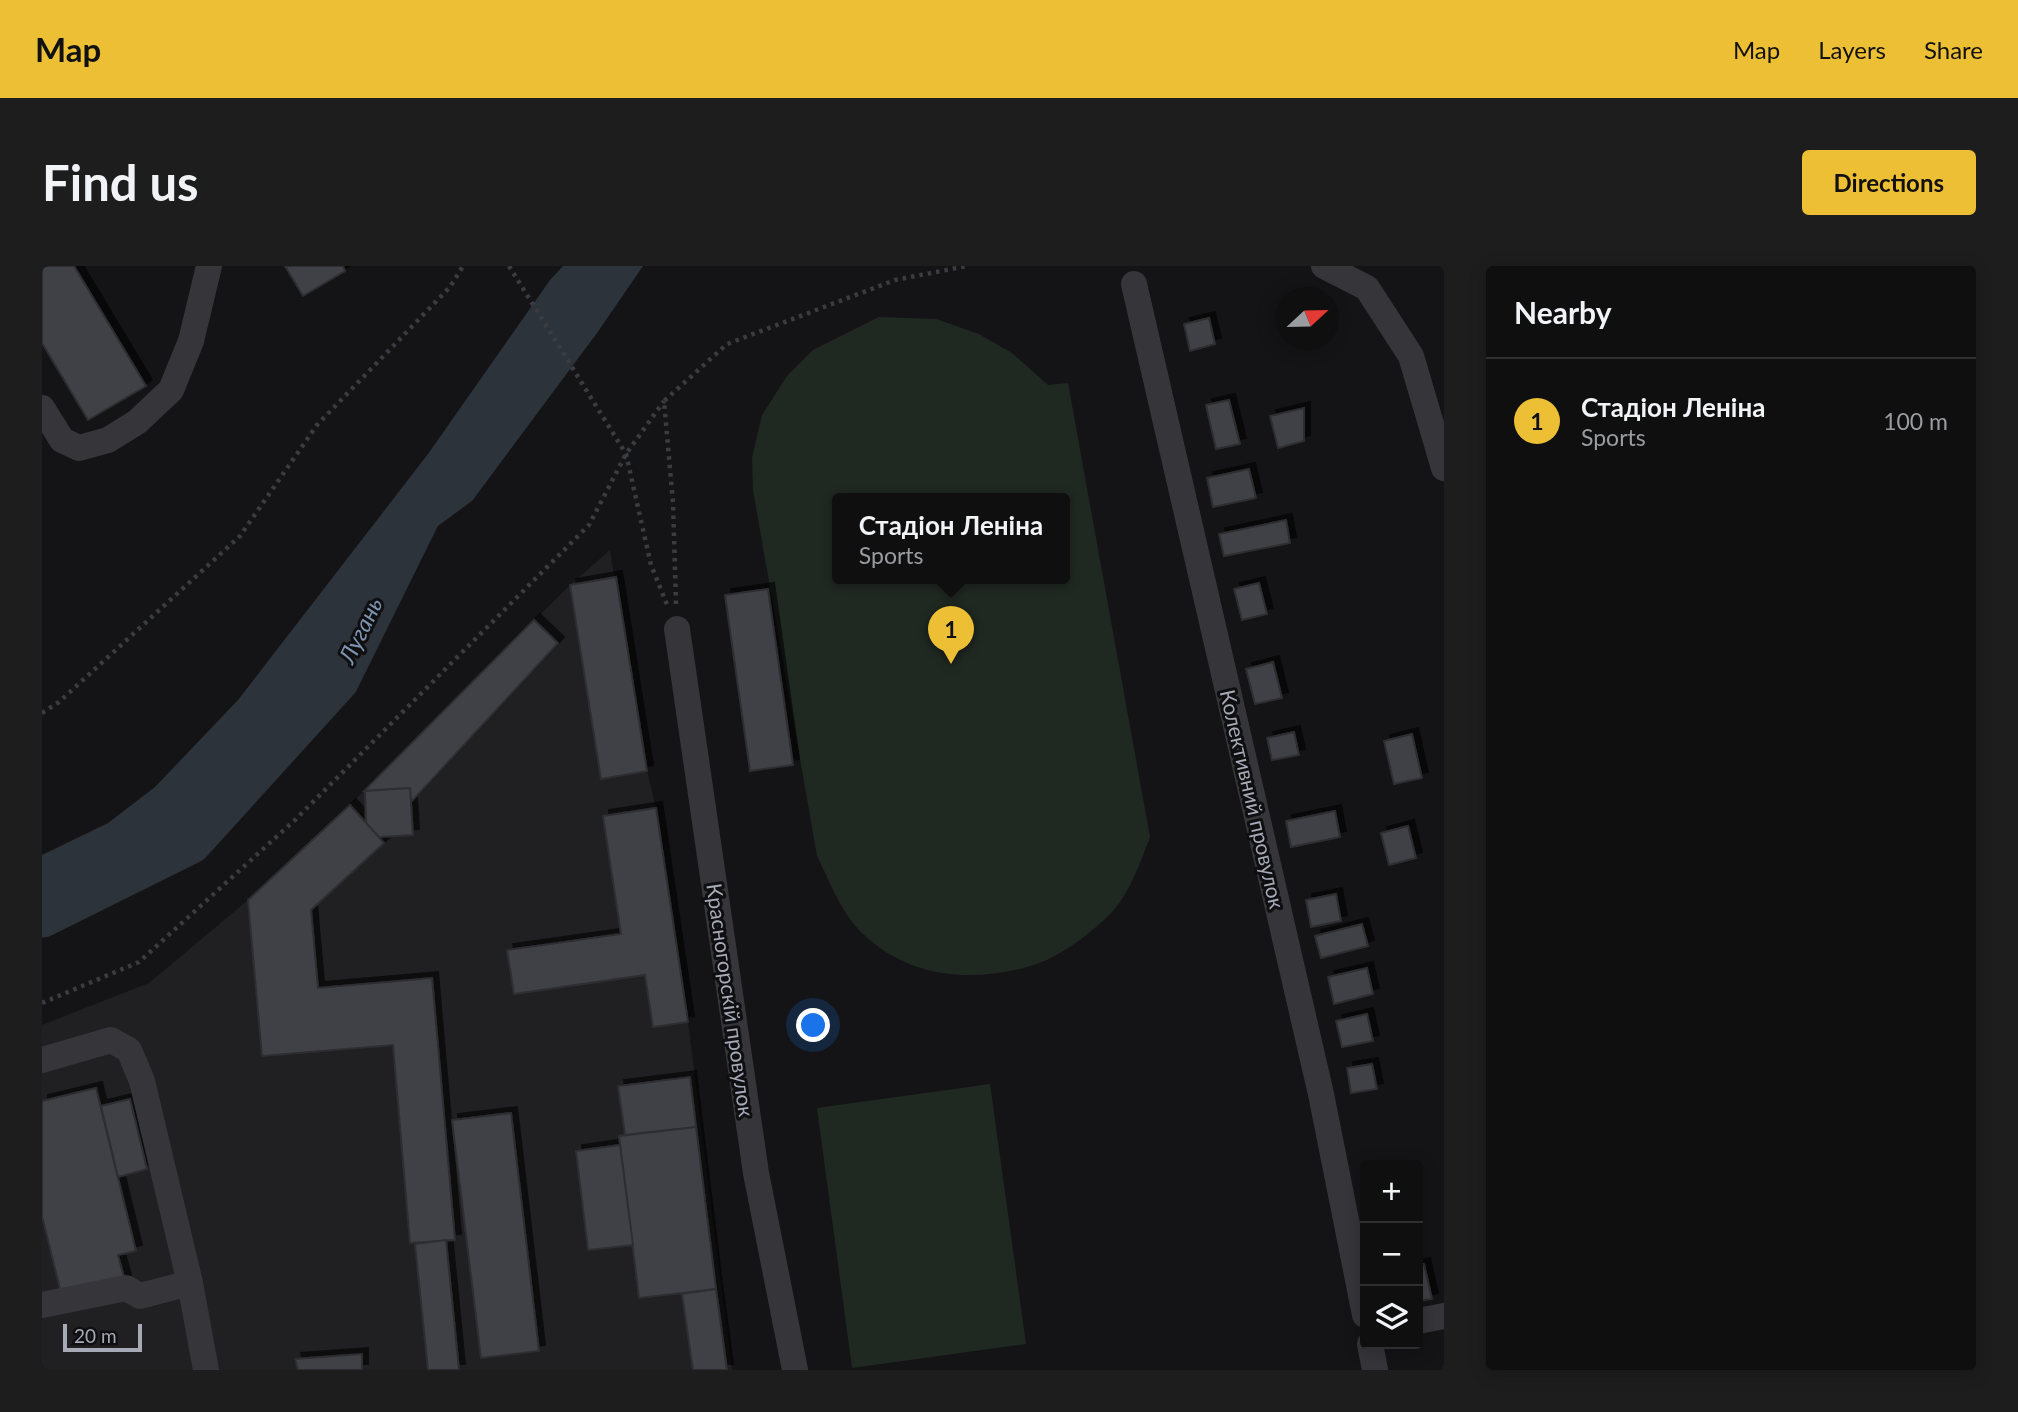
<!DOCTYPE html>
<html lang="en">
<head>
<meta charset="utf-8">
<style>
	body { margin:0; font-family:Lato,sans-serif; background:#1d1d1e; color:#f1f3f6 }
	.controls { position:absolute; right:21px; bottom:21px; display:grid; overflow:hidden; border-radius:7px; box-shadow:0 4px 18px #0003 }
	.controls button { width:63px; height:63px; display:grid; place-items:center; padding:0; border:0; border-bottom:2px solid #2f2f30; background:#0f0f10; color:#f1f3f6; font:35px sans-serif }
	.compass { position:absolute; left:1234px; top:21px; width:63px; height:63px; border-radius:50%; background:#0f0f10; box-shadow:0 4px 18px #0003; rotate:68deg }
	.scale { position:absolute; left:21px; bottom:18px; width:79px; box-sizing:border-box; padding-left:7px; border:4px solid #a6a9b6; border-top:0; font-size:19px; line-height:24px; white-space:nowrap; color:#a6a9b6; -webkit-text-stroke:5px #0f0f11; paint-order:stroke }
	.you { position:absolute; left:772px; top:760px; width:24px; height:24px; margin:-18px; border:5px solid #fff; border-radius:50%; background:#1a73e8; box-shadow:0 0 0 10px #1a73e833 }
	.badge { display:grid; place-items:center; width:46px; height:46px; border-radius:50%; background:#edbf34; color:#111; font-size:23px; font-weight:700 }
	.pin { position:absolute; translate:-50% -58px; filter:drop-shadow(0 2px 4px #0008) }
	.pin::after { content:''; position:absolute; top:37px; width:24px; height:21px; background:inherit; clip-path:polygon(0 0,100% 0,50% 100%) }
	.popup { position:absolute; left:790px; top:227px; width:238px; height:91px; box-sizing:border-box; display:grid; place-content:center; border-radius:7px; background:#0f0f10; filter:drop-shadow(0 2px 5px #0005); font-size:23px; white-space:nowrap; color:#9b9c9f }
	.popup b { font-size:26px; color:#f1f3f6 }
	.popup::after { content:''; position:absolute; left:50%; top:100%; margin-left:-14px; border:14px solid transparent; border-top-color:#0f0f10 }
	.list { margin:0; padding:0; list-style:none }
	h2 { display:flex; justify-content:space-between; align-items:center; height:91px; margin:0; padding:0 28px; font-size:30px }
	h2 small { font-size:23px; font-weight:400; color:#9b9c9f }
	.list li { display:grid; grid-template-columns:46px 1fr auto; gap:21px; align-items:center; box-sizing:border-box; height:126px; padding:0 28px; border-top:2px solid #2f2f30 }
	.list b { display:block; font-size:26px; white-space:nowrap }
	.list p { margin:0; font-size:23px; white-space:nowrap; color:#9b9c9f }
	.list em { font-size:23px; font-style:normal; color:#9b9c9f }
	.icon { flex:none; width:38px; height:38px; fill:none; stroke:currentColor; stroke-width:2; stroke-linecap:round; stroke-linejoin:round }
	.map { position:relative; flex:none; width:1402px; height:1104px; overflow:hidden; border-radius:7px }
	header { display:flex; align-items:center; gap:42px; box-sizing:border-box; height:98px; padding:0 35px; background:#edbf34; color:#111 }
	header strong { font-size:33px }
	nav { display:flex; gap:38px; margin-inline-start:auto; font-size:24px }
	.intro { display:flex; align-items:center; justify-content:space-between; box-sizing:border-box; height:168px; padding:0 42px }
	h1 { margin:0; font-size:49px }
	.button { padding:18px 32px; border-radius:7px; background:#edbf34; color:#111; font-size:24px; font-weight:700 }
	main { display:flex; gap:42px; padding:0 42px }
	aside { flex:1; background:#0f0f10; border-radius:7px; box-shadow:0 4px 18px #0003 }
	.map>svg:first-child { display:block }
	.built { fill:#202023 }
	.green { fill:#202822; fill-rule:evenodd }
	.water { fill:#2c333b }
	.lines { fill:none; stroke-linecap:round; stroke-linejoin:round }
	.river { stroke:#2c333b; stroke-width:47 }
	.building { fill:#404146; stroke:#2e2e32; stroke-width:2; filter:url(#shadow) }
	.path { stroke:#3b3c41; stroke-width:4.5; stroke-dasharray:3.5 5; stroke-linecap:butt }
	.minor { stroke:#35353a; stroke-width:26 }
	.labels { text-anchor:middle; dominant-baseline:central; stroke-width:6; stroke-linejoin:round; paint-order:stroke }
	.street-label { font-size:21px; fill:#a6a9b6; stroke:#0f0f11 }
	.water-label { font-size:23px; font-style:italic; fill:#7d94b0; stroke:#0f0f11 }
</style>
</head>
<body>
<header>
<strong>Map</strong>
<nav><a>Map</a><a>Layers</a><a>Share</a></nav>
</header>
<div class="intro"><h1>Find us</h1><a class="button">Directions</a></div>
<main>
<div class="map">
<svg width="1402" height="1104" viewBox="0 0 1402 1104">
	<defs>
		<filter id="shadow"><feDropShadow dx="6" dy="-6" stdDeviation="0" flood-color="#0009"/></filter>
	</defs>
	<rect width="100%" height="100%" fill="#141416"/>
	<path class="built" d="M568,284L605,505L614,542L646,756L690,1104H0V759L107,717L219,623L308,539L528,319Z"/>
	<g class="green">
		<path d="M837,51L894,53L937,68L970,87L1006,119L1026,117L1108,571C1097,600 1086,633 1062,654C1041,673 1013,694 985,701C927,717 866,711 821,668C799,647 789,618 775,590L711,224L710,192L720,149L745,110L771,84ZM795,232H1023V312H795Z"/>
		<path d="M948,818L984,1078L810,1102L775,842Z"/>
	</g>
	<path class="water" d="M521,0H601L555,67L430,235L363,284L202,496L149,546L66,606L0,629V589L66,557L113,521L196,434L386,188L508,14Z"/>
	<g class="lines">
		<path class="river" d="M0,648L147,575L294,413L377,245"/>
	</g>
	<g class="building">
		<path d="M0,0H32L104,120L46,154L0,77Z"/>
		<path d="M243,0H301L303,5L261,30Z"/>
		<path d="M1167,52L1173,78L1148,85L1142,58Z"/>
		<path d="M1187,134L1198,178L1174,183L1164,139Z"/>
		<path d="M1262,142V175L1236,182L1228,150Z"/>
		<path d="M1207,203L1214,232L1171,241L1165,212Z"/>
		<path d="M1244,254L1248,277L1182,290L1177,268Z"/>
		<path d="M574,311L605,505L559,513L528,319Z"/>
		<path d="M1217,317L1225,348L1200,354L1192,323Z"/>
		<path d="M726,323L751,499L708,505L683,329Z"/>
		<path d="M492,354L516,377L369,536L368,522L322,525Z"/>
		<path d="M1231,396L1240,432L1213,438L1204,403Z"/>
		<path d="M1252,466L1257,489L1230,494L1225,472Z"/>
		<path d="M1370,468L1380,512L1352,518L1342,475Z"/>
		<path d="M368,522L371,569L337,571L324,557L323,525Z"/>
		<path d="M308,539L342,577L269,644L276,722L390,712L413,974L368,977L351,779L220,790L206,634Z"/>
		<path d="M614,542L646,756L611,761L603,709L472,728L465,684L579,668L561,550Z"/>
		<path d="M1293,545L1298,571L1249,581L1244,555Z"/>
		<path d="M1366,560L1374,592L1347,599L1339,567Z"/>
		<path d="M1294,628L1299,655L1269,661L1264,634Z"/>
		<path d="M1320,658L1326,680L1279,692L1273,670Z"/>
		<path d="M1325,702L1331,728L1292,738L1286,711Z"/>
		<path d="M1325,748L1331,775L1300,781L1294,755Z"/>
		<path d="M1330,798L1335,823L1309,827L1305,802Z"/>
		<path d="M648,811L654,861L583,869L576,820Z"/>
		<path d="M54,822L94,985L76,989L83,1015L20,1031L0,950V835Z"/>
		<path d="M88,833L105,903L76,911L59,840Z"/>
		<path d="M469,847L497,1085L439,1092L410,854Z"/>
		<path d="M654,861L674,1023L597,1032L577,870Z"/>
		<path d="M578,879L591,979L546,984L534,885Z"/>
		<path d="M404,974L417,1104H386L373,978Z"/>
		<path d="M1382,998L1390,1033L1376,1035V999Z"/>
		<path d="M674,1023L685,1104H651L640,1028Z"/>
		<path d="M320,1088V1104H256L253,1093Z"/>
	</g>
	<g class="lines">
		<g class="path">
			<path d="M467,0L584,188L609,299L626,341"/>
			<path d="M634,338L631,237L622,135L685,78L853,14L925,0"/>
			<path d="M0,447L17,436L198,270L275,159L408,21L421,0"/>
			<path d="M0,737L97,696L254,553L547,259L584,188L622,135"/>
		</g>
		<g class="minor">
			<path d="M1282,0L1325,22L1369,90L1402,202"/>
			<path d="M1092,18L1279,828L1323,1049"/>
			<path d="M0,142L20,174L37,182L66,174L95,156L129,124L149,75L167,0"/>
			<path d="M635,363L714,907L753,1104"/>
			<path d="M0,794L69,774L87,784L100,815L148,1017L164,1104"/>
			<path d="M0,1039L84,1022L98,1030L148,1017"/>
			<path d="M1376,1055L1402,1050"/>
			<path d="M1328,1078L1333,1104"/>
		</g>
	</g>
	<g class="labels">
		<g class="street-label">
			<text transform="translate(1211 533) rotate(77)">Колективний провулок</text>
			<text transform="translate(689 734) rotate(82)">Красногорскій провулок</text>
		</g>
		<g class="water-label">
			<text transform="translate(318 364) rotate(-64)">Лугань</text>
		</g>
	</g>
</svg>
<div class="controls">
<button>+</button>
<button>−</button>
<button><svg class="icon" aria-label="layers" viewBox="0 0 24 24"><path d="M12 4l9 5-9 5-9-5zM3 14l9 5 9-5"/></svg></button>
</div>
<svg class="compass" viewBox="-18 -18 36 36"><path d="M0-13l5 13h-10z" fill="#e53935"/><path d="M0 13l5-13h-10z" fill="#9b9c9f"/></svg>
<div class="scale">20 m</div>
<div class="you"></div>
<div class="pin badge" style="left:909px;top:398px">1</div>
<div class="popup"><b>Стадіон Леніна</b>Sports</div>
</div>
<aside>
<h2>Nearby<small></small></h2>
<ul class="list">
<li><span class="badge">1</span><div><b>Стадіон Леніна</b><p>Sports</p></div><em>100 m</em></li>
</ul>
</aside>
</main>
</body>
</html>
